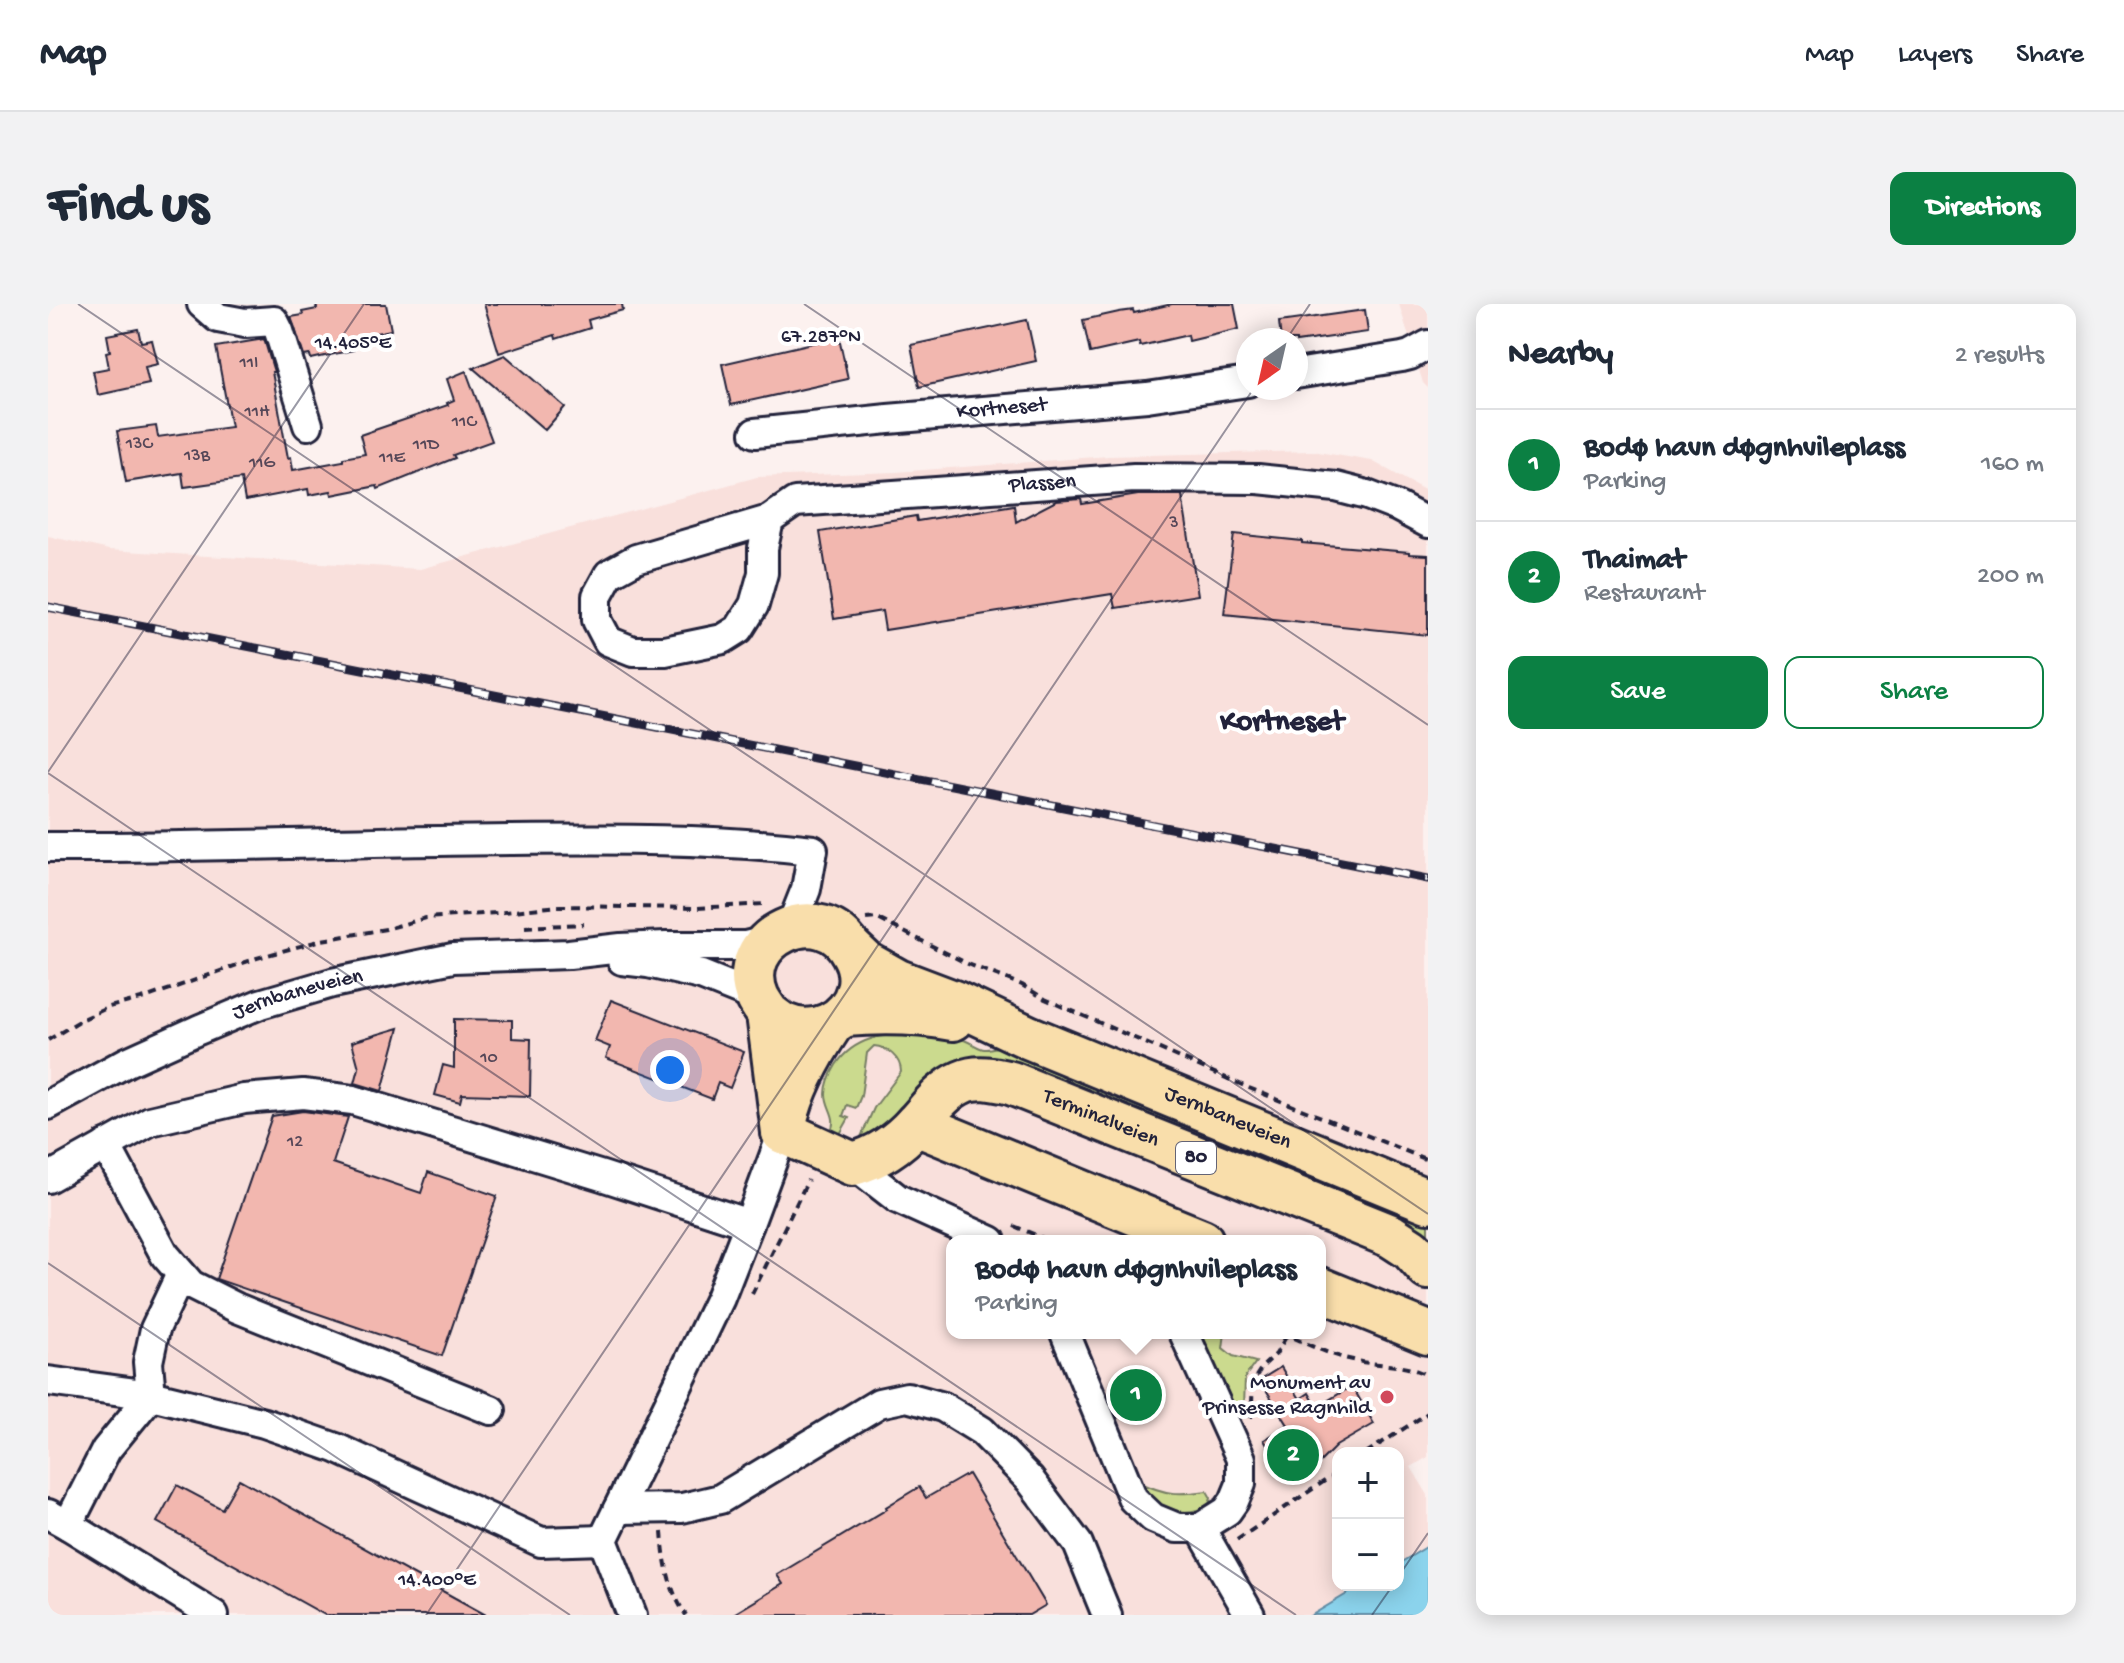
<!DOCTYPE html>
<html lang="en">
<head>
<meta charset="utf-8">
<style>
	body { margin:0; font-family:"Gochi Hand",sans-serif; background:#f2f2f3; color:#1f2937 }
	.controls { position:absolute; right:24px; bottom:24px; display:grid; overflow:hidden; border-radius:16px; box-shadow:0 4px 20px #0003 }
	.controls button { width:72px; height:72px; display:grid; place-items:center; padding:0; border:0; border-bottom:2px solid #e0e1e3; background:#fff; color:#1f2937; font:40px sans-serif }
	.compass { position:absolute; left:1188px; top:24px; width:72px; height:72px; border-radius:50%; background:#fff; box-shadow:0 4px 20px #0003; rotate:214deg }
	.you { position:absolute; left:622px; top:766px; width:28px; height:28px; margin:-20px; border:6px solid #fff; border-radius:50%; background:#1a73e8; box-shadow:0 0 0 12px #1a73e833 }
	.badge { display:grid; place-items:center; width:52px; height:52px; border-radius:50%; background:#0b8043; color:#fff; font-size:26px; font-weight:700 }
	.pin { position:absolute; translate:-50% -50%; border:4px solid #fff; box-shadow:0 2px 8px #0006 }
	.popup { position:absolute; left:898px; top:931px; width:380px; height:104px; box-sizing:border-box; display:grid; place-content:center; border-radius:16px; background:#fff; filter:drop-shadow(0 2px 6px #0005); font-size:26px; white-space:nowrap; color:#747a83 }
	.popup b { font-size:30px; color:#1f2937 }
	.popup::after { content:''; position:absolute; left:50%; top:100%; margin-left:-16px; border:16px solid transparent; border-top-color:#fff }
	.list { margin:0; padding:0; list-style:none }
	h2 { display:flex; justify-content:space-between; align-items:center; height:104px; margin:0; padding:0 32px; font-size:34px }
	h2 small { font-size:26px; font-weight:400; color:#747a83 }
	.list li { display:grid; grid-template-columns:52px 1fr auto; gap:24px; align-items:center; box-sizing:border-box; height:112px; padding:0 32px; border-top:2px solid #e0e1e3 }
	.list b { display:block; font-size:30px; white-space:nowrap }
	.list p { margin:0; font-size:26px; white-space:nowrap; color:#747a83 }
	.list em { font-size:26px; font-style:normal; color:#747a83 }
	.actions { display:flex; gap:16px; padding:24px 32px }
	.actions a { flex:1; padding:18px 0; border:2px solid #0b8043; border-radius:16px; text-align:center; font-size:28px; color:#0b8043 }
	.actions .main { background:#0b8043; color:#fff }
	.map { position:relative; flex:none; width:1380px; height:1311px; overflow:hidden; border-radius:16px }
	header { display:flex; align-items:center; gap:48px; box-sizing:border-box; height:112px; padding:0 40px; background:#fff; border-bottom:2px solid #e0e1e3 }
	header strong { font-size:38px }
	nav { display:flex; gap:44px; margin-inline-start:auto; font-size:28px }
	.intro { display:flex; align-items:center; justify-content:space-between; box-sizing:border-box; height:192px; padding:0 48px }
	h1 { margin:0; font-size:56px }
	.button { padding:20px 36px; border-radius:16px; background:#0b8043; color:#fff; font-size:28px; font-weight:700 }
	main { display:flex; gap:48px; padding:0 48px }
	aside { flex:1; background:#fff; border-radius:16px; box-shadow:0 4px 20px #0003 }
	.map>svg:first-child { display:block }
	.built { fill:#f9e0dc; fill-rule:evenodd }
	.green { fill:#cbda8e; stroke:#767e64; stroke-width:2 }
	.water { fill:#8bd3ec; stroke:#618ca5; stroke-width:2 }
	.building { fill:#f2b7af; stroke:#22223b; stroke-width:2 }
	.lines { fill:none; stroke-linecap:round; stroke-linejoin:round }
	.minor-casing { stroke:#22223b; stroke-width:34 }
	.highway-casing { stroke:#22223b; stroke-width:48 }
	.path { stroke:#22223b; stroke-width:4; stroke-dasharray:8 6; stroke-linecap:butt }
	.minor { stroke:#fff; stroke-width:28 }
	.highway { stroke:#f9deab; stroke-width:42 }
	.rail-casing { stroke:#22223b; stroke-width:9 }
	.rail { stroke:#fff; stroke-width:6; stroke-dasharray:18; stroke-linecap:butt }
	.ticks { fill:none; stroke:#22223b; stroke-width:2; stroke-opacity:0.45 }
	.poi-dot { fill:#d1495b; stroke:#fff; stroke-width:3 }
	.labels { text-anchor:middle; dominant-baseline:central; stroke-width:8; stroke-linejoin:round; paint-order:stroke }
	.number-label { font-size:18px; fill:#564758 }
	.shield { fill:#fff; stroke:#646476; stroke-width:2 }
	.shield-label { font-size:20px; font-weight:bold; fill:#22223b }
	.street-label { font-size:22px; fill:#22223b; stroke:#fff }
	.poi-label { font-size:22px; fill:#22223b; stroke:#fff; text-anchor:end }
	.district-label { font-size:30px; font-weight:bold; fill:#22223b; stroke:#fff }
	.ticks-label { font-size:20px; text-anchor:middle; fill:#22223b; stroke:#fff; stroke-width:8; stroke-linejoin:round; paint-order:stroke }
</style>
</head>
<body>
<header>
<strong>Map</strong>
<nav><a>Map</a><a>Layers</a><a>Share</a></nav>
</header>
<div class="intro"><h1>Find us</h1><a class="button">Directions</a></div>
<main>
<div class="map">
<svg width="1380" height="1311" viewBox="0 0 1380 1311">
	<rect width="100%" height="100%" fill="#fcf1ef"/>
	<filter id="ink" filterUnits="userSpaceOnUse"><feTurbulence type="fractalNoise" baseFrequency=".0125" numOctaves="2"/><feDisplacementMap in="SourceGraphic" scale="16" xChannelSelector="R" yChannelSelector="G"/><feConvolveMatrix kernelMatrix="1 2 1 2 8 2 1 2 1" color-interpolation-filters="sRGB"/></filter>
	<g filter="url(#ink)">
		<g class="built">
			<path d="M1351,0H1380V84L1375,79Z"/>
			<path d="M1264,147L1324,157L1380,188V1153L1363,1163L1380,1191V1242L1350,1260V1149H1290V1281H1314L1264,1311H0V232L61,246L372,265L709,173L848,168L1061,152ZM904,937H1272V1029H904Z"/>
		</g>
		<g class="green">
			<path d="M877,727C889,730 905,731 916,736C934,743 930,749 952,742L1380,914V940L949,760L843,823L815,838L813,833L826,804L853,768C853,754 839,743 826,742L819,749L813,792L808,804L799,801L795,812L801,814L792,830L783,826C790,813 778,804 778,790C778,781 783,769 788,761C808,730 844,730 877,727Z"/>
			<path d="M1148,1029H1177L1175,1044L1185,1052L1208,1058L1197,1073L1196,1104L1184,1110Z"/>
			<path d="M1091,1178C1117,1191 1131,1191 1159,1187L1163,1194L1161,1200C1137,1217 1103,1203 1091,1178Z"/>
		</g>
		<path class="water" d="M1380,1242V1311H1264L1314,1281H1350V1260Z"/>
		<g class="building">
			<path d="M268,0H338L343,26L302,34L305,46L263,55L262,51L256,52L243,13L255,11L254,8L269,5Z"/>
			<path d="M436,0H574L575,6L540,16L542,24L508,35L507,31L451,49Z"/>
			<path d="M1124,0H1186L1191,25L1141,37L1140,31L1092,42L1091,38L1042,49L1035,16L1071,8L1085,6L1086,9Z"/>
			<path d="M1317,6L1320,28L1248,38V36H1233L1231,18Z"/>
			<path d="M979,16L988,57L871,83L863,41Z"/>
			<path d="M90,25L93,38L104,36L110,60L97,63L101,80L50,91L45,67L61,64L58,48L62,47L59,31Z"/>
			<path d="M791,33L800,75L683,101L674,60Z"/>
			<path d="M216,35L226,68H224L240,154L243,153L245,166L295,157V154L317,150L312,131L400,101L399,99L406,96L399,75L418,67L444,137L405,151L407,154L330,185L329,182L284,191L283,187L261,191L260,185L197,197L193,175L136,183L134,169L78,178L69,127L108,122L110,133L183,123L168,43Z"/>
			<path d="M457,51L517,103L497,126L425,64Z"/>
			<path d="M1090,191H1134L1150,291L1067,304L1064,290L837,326L834,307L786,315L772,228L868,212L869,217L966,201L968,218L1008,197L1033,195L1034,200Z"/>
			<path d="M1186,230L1254,237V239L1361,248V250L1380,251V331L1176,310Z"/>
			<path d="M563,696L696,748L682,784L670,779L664,795L558,754L562,743L547,737Z"/>
			<path d="M406,715L464,716V734L483,735L482,792L414,790L412,798L387,791L395,761L406,764Z"/>
			<path d="M351,724L334,787L307,779L311,764L304,738Z"/>
			<path d="M255,807L300,813L285,859L373,889L380,868L449,892L394,1052L168,975L224,812Z"/>
			<path d="M1233,1063L1252,1095L1261,1089L1269,1103L1304,1082L1326,1120L1288,1142L1265,1165L1261,1158L1238,1172L1216,1136L1240,1121L1212,1076Z"/>
			<path d="M920,1170L998,1301L981,1311H684L735,1280L729,1271L839,1205L838,1203L871,1183L878,1194Z"/>
			<path d="M191,1175L438,1311H277L109,1218L129,1181L174,1205Z"/>
		</g>
		<g class="lines">
			<defs>
				<g id="minor">
					<path d="M154,0L170,14L197,19L226,17L231,27L260,121"/>
					<path d="M1248,70L1354,53L1362,51L1380,41"/>
					<path id="s1" d="M707,129L840,115L1099,93L1200,78"/>
					<path id="s2" d="M721,216L588,255L561,270L549,292V316L560,337L585,347H617L675,335L691,325L706,301L715,269V244L721,216L747,198L1086,174L1210,175L1288,183L1319,191L1350,203L1380,219"/>
					<path d="M0,543C154,544 308,537 462,536C565,535 662,534 765,546L758,585L743,623"/>
					<path d="M574,656L600,659L653,671L710,694"/>
					<path id="s3" d="M0,801L79,758L150,726L212,700L284,679L405,654L521,650L573,644L618,642H697L722,636"/>
					<path d="M58,841L117,951L143,981L189,1004L443,1106"/>
					<path d="M805,860L850,895L943,937"/>
					<path d="M0,874L102,817L196,795L255,790L305,796L554,872L701,920"/>
					<path d="M1017,1029L1085,1195L1105,1214L1129,1224H1152L1179,1207L1186,1197L1193,1180V1155L1136,1029"/>
					<path d="M0,1077L103,1091L100,1058L107,1025L133,970"/>
					<path d="M570,1205L634,1204L672,1195L831,1099L859,1093L895,1103L934,1127L982,1176L1030,1240L1059,1311"/>
					<path d="M0,1210L20,1221L166,1311"/>
					<path d="M20,1221L58,1146L103,1091L216,1119L288,1144L493,1238L555,1236"/>
					<path d="M1152,1224L1202,1311"/>
					<path d="M584,1311L555,1236L672,994L701,920L735,828"/>
				</g>
				<g id="highway">
					<path id="s4" d="M802,644L818,659L850,677L908,699L980,733L1380,897"/>
					<path d="M720,710C725,713 730,718 736,721C765,734 801,719 810,686C813,674 811,661 805,650C775,590 683,634 710,694C713,700 717,705 720,710L735,828"/>
					<path d="M796,711C833,708 868,708 905,715"/>
					<path d="M737,819C745,784 763,751 783,721"/>
					<path d="M868,820L1154,937"/>
					<path id="s5" d="M735,828L805,860C831,853 850,840 868,820C881,806 895,786 914,778C930,771 946,775 963,779L1343,932L1363,945L1380,964"/>
					<path d="M1272,985L1380,1029"/>
				</g>
			</defs>
			<use href="#minor" class="minor-casing"/>
			<use href="#highway" class="highway-casing"/>
			<g class="path">
				<path d="M818,615L828,614L920,660L974,681L997,695L1201,784L1380,856"/>
				<path d="M477,623L536,620"/>
				<path d="M0,736L33,716L61,703L97,694L209,654L274,636L338,625L378,614L448,609L510,602L649,604L716,600"/>
				<path d="M966,922L1002,937"/>
				<path d="M704,990L760,876"/>
				<path d="M1233,1029C1256,1038 1280,1051 1305,1056C1329,1062 1359,1059 1380,1072"/>
				<path d="M1203,1114L1205,1080L1207,1074L1214,1063L1228,1050L1239,1031"/>
				<path d="M1318,1149L1380,1109"/>
				<path d="M614,1228C616,1257 621,1287 638,1311"/>
				<path d="M1189,1236L1290,1168"/>
			</g>
			<use href="#minor" class="minor"/>
			<use href="#highway" class="highway"/>
			<defs>
				<path id="rail" d="M0,303L1380,575"/>
			</defs>
			<use href="#rail" class="rail-casing"/>
			<use href="#rail" class="rail"/>
		</g>
	</g>
	<path class="ticks" d="M30,0L1380,910M756,0L1380,421M1238,36L1262,0M0,468L316,0M0,469L1248,1311M0,959L522,1311M1350,1273L1380,1229M378,1311L1206,84M1324,1311L1345,1281"/>
	<circle class="poi-dot" cx="1339" cy="1093" r="8"/>
	<g class="labels">
		<g class="number-label">
			<text x="201" y="59">11I</text>
			<text x="209" y="108">11H</text>
			<text x="416" y="118">11C</text>
			<text x="91" y="140">13C</text>
			<text x="378" y="141">11D</text>
			<text x="149" y="152">13B</text>
			<text x="344" y="154">11E</text>
			<text x="214" y="159">11G</text>
			<text x="1126" y="219">3</text>
			<text x="441" y="754">10</text>
			<text x="247" y="838">12</text>
		</g>
		<rect class="shield" x="1128" y="838" width="40" height="32" rx="6"/>
		<g class="shield-label">
			<text x="1148" y="854">80</text>
		</g>
		<g class="street-label">
			<text stroke="none"><textPath href="#s1" startOffset="248">Kortneset</textPath></text>
			<text stroke="none"><textPath href="#s2" startOffset="774">Plassen</textPath></text>
			<text stroke="none"><textPath href="#s3" startOffset="274">Jernbaneveien</textPath></text>
			<text stroke="none"><textPath href="#s5" startOffset="362">Terminalveien</textPath></text>
			<text stroke="none"><textPath href="#s4" startOffset="416">Jernbaneveien</textPath></text>
		</g>
		<g class="poi-label">
			<text x="1323" y="1080">Monument av<tspan x="1323" dy="25">Prinsesse Ragnhild</tspan></text>
		</g>
		<g class="district-label">
			<text x="1234" y="419">Kortneset</text>
		</g>
	</g>
	<g class="ticks-label">
		<text x="773" y="38">67.287°N</text>
		<text x="305" y="44">14.405°E</text>
		<text x="389" y="1281">14.400°E</text>
	</g>
</svg>
<div class="controls">
<button>+</button>
<button>−</button>
</div>
<svg class="compass" viewBox="-18 -18 36 36"><path d="M0-13l5 13h-10z" fill="#e53935"/><path d="M0 13l5-13h-10z" fill="#747a83"/></svg>
<div class="you"></div>
<div class="pin badge" style="left:1088px;top:1091px">1</div>
<div class="popup"><b>Bodø havn døgnhvileplass</b>Parking</div>
<div class="pin badge" style="left:1245px;top:1151px">2</div>
</div>
<aside>
<h2>Nearby<small>2 results</small></h2>
<ul class="list">
<li><span class="badge">1</span><div><b>Bodø havn døgnhvileplass</b><p>Parking</p></div><em>160 m</em></li>
<li><span class="badge">2</span><div><b>Thaimat</b><p>Restaurant</p></div><em>200 m</em></li>
</ul>
<div class="actions"><a class="main">Save</a><a>Share</a></div>
</aside>
</main>
</body>
</html>
